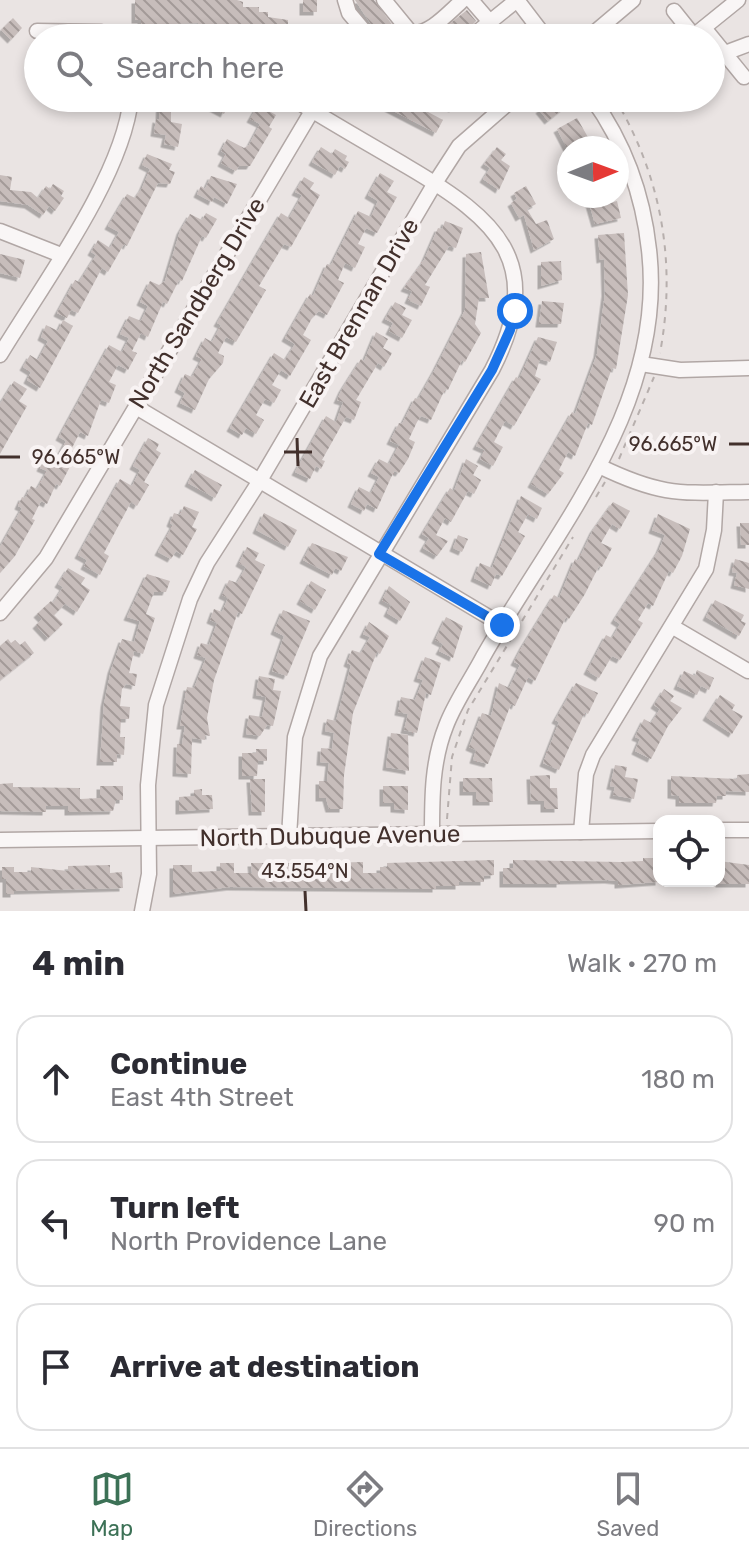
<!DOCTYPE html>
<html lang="en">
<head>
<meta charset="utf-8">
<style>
	body { margin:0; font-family:Rubik,sans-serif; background:#f7f7f7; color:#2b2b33 }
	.controls { position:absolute; right:24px; bottom:24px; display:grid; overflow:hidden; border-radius:16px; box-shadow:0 4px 12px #0003 }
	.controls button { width:72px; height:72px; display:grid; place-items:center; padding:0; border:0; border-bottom:2px solid #e1e1e2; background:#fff; color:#2b2b33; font:40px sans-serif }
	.compass { position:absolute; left:557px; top:136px; width:72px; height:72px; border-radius:50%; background:#fff; box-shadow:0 4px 12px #0003; rotate:89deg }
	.stop { position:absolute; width:24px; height:24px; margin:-18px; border:6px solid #1a73e8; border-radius:50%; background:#fff }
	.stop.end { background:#1a73e8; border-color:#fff; box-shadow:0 2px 8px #0008 }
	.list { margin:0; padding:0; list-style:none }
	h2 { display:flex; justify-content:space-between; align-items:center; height:104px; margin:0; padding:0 32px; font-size:34px }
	h2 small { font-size:26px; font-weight:400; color:#7c7c81 }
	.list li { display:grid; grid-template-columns:52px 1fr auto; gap:24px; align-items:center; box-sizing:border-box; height:128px; margin:0 16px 16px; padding:0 16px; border:2px solid #e1e1e2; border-radius:24px }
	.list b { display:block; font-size:30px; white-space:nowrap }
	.list p { margin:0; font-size:26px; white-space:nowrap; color:#7c7c81 }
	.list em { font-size:26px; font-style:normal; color:#7c7c81 }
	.icon { flex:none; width:44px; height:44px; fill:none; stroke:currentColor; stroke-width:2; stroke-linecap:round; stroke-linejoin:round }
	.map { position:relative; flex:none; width:749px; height:911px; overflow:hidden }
	.search { position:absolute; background:#fff; box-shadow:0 4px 12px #0003; left:24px; right:24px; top:24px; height:88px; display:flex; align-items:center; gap:20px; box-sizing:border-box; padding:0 28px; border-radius:44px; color:#7c7c81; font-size:30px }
	.sheet { height:536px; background:#fff }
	nav { display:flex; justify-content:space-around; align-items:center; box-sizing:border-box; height:112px; border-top:2px solid #e1e1e2; background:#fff; font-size:22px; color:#7c7c81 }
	nav a { display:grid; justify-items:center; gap:4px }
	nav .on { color:#3c7156 }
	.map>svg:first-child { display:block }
	.building { fill:url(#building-back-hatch); filter:url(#shadow) }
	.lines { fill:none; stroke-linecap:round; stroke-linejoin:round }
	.minor-casing { stroke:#b1a7a5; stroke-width:17 }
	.path { stroke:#b7afad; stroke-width:2; stroke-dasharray:6 6; stroke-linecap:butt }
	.minor { stroke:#f9f6f6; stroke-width:14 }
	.route { stroke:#1a73e8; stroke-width:10 }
	.ticks { fill:none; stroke:#42302c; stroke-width:3 }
	.labels { text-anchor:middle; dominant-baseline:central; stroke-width:8; stroke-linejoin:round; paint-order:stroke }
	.street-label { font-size:24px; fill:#42302c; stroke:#f8f3f3 }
	.ticks-label { font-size:20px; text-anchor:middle; fill:#42302c; stroke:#f8f3f3; stroke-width:8; stroke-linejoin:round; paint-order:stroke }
</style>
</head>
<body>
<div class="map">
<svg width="749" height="911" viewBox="0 0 749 911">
	<defs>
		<pattern id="building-back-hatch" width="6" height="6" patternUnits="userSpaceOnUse" patternTransform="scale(2)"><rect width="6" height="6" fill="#c7bdbb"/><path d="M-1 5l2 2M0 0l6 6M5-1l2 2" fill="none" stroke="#a39a98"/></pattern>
		<filter id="shadow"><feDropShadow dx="-3.5" dy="3.5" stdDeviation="0" flood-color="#0004"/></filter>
	</defs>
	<rect width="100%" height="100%" fill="#eae4e3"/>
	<g class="building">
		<path d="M135,0H237L243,2V7H259V12H268V17L288,20V38H249V29L198,28V23L141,25V20H135Z"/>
		<rect x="303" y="0" width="14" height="12"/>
		<path d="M355,0H374L402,38H380Z"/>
		<path d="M467,10L476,21L460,38H432Z"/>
		<path d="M13,18L22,28L11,40L1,30Z"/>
		<path d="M160,98H171V122L182,124L178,147L164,144L166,135L154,133L156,119L159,120Z"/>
		<path d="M208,98H232L224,114L205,104Z"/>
		<path d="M383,98H402L443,120L436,133L380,104Z"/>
		<path d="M443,98H466L452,109Z"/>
		<path d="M546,98H568L561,104L564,108L548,121L539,110L549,102Z"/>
		<path d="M258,105L276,115L269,127L272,129L250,166H239L236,171L221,163L226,154L221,151L227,139L244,148L249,145L260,124L250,119Z"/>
		<path d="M577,118L589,139L585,141L588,148L568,150L557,129Z"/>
		<path d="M321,147L332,154L335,149L347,156L345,160L349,162L345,169L340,166L335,175L312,162Z"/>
		<path d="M497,147L506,154L501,160L510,166L499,190L483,179L490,168L484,164Z"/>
		<path d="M147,154L172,164L169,170L175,172L170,184L158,183L127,246L124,244L108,272L102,268L78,313L71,310L67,318L57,313L75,280L79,282L96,255L91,252L98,240L110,248L119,232L108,226L127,194L135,198L142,188L150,169L142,165Z"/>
		<path d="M380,173L394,181L387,192L397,197L377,233L366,228L358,244L365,247L355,268L345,263L338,280L344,283L327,315L319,311L312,318L303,335L311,340L290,376L281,370L272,385L281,390L274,403L265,399L256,415L264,420L256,434L246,428L242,435L230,428L274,353L285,360L295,344L285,338L310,294L313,296L327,264L331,265L358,211L371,217L378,201L368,195Z"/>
		<path d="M0,175L12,177L10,190L31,192L38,198L46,186L50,189L53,184L64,191L61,196L64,198L55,211L49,206L43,215L28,205L0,201Z"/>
		<path d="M211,176L237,184L227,204L214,197L212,202L197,194L201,186L205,189Z"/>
		<path d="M304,177L314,183L310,189L320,195L291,247L284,244L259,286L266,290L236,342L226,337L218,353L224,356L223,363L209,379L195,410L180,403L185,393L178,389L185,374L192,377L202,359L196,356L205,338L212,342L221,325L217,323L281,213L289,218L302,195L295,192Z"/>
		<path d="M526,186L536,204L527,209L536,224L547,220L554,239L534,250L524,215L519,218L511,203L517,199L514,193Z"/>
		<path d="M587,196H603L606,204L617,201L621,218L595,224Z"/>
		<path d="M206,213L217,219L206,238L202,236L182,281L179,280L167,304L163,302L148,337L141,333L132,351L137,353L128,370L118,365L109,382L116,385L109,403L101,400L88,436L80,432L71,450L77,453L60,486L56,484L47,504L41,501L32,519L35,520L15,556L0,573V547L22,508L18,506L22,497L25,498L31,486L37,489L47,471L40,468L44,459L54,464L66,441L59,437L109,345L122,352L129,338L120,334L129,316L141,321L148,306L140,302L150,281L159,285L165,281L180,231L190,214L202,220Z"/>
		<path d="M445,221L463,228L456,248L449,246L425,285L430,287L421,306L408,300L412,291L404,288L424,260L438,228L442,229Z"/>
		<path d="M624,233L628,295L616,369L612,368L592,425L588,423L575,456L568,452L559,470L564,473L548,494L531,484L572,412L575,414L597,354L605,293L604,259L600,260L598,235Z"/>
		<path d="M481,252L489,298H479L475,324L481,333L465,362L462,360L448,390L445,389L431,420L421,416L417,422L409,439L415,442L408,459L399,473L394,471L377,509L367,504L364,511L351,504L359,487L371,493L379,477L371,473L379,459L389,464L399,445L390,441L399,423L402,424L415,398L418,399L434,371L465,310L466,254Z"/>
		<path d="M0,254L25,260L20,278L0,273Z"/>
		<path d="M561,261L562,280L541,286V262Z"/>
		<path d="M542,301L564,303L561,324H539Z"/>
		<path d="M395,302L406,308L402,315L412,320L402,338L389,331L393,323L385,319Z"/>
		<path d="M63,320L73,326L40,388L27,380L31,372L23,367L30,355L38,360L48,341L41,337L46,325L58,331Z"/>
		<path d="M376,332L388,339L383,348L392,353L384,367L378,363L356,400L361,402L354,420L346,417L322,460L325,461L321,469L316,466L310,479L295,472L326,416L336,422L343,402L337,400L342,389L361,359L364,361Z"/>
		<path d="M538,337L557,342L550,362L540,359L535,376L541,379L514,426L505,421L494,442L503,447L493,466L480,459L485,450L476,446L516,377L519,379Z"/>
		<path d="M14,381L27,389L19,401L27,406L0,454V404Z"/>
		<path d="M148,438L159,444L156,450L161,453L144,482L149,485L137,506L131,502L104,553L109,556L100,575L84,566L87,560L78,555L120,479L132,486L140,470L133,466Z"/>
		<path d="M466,459L478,466L473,475L481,480L474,494L468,491L451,522L445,518L436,535L448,541L437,556L423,548L429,538L422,534L450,488L454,491Z"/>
		<path d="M195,470L222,485L215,498L188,483Z"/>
		<path d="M521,496L542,508L537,519L528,514L518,532L525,536L502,576L496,574L491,586L474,578L480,563L492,568Z"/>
		<path d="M613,502L630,511L620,529L612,524L601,543L612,548L602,567L599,566L585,594L569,619L566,617L535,681L528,677L515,706L511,704L488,764L473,760L476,750L469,747L482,713L491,716L499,683L509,688L520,665L514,662L523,645L554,595L559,598L575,559L578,561L593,530Z"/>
		<path d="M184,506L199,512L192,527L197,529L183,555L176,551L171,559L158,552L173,525L170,523L174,513L180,515Z"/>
		<path d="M264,513L297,530L288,547L256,530Z"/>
		<path d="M658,514L690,529L682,556L673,573L669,571L653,606L648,603L638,620L643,623L620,660L612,656L599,678L587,671L606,635L612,638L620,624L614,620L659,550L665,535L652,530Z"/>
		<path d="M740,523H749V545H741Z"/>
		<path d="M458,535L468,539L462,552L453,548Z"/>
		<path d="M312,543L348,557L341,571L335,568L332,575L303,560Z"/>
		<path d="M247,547L259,553L255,560L265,565L242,614L238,612L214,680L207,718L210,736L205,735V740L192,738L191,774L176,773L177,744H182L185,726H180L187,687L194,688L206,658L197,655L201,643L209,645L217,623L210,620L214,609L222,612L228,598L222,595L229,580L237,583L246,567L239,563Z"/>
		<path d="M735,559L749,563V589L734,585L737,573L732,572Z"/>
		<path d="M68,568L85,578L81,584L90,590L77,612L65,604L54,615L63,624L48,638L36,625L42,619L37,614L51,601L53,603L63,587L58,584Z"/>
		<path d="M147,574L170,581L166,592H154L146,614L155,618L143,654L134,651L129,673L137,674L135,686L126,684L122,689L120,706L130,707L129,719H121L120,737H125L124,755L117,754V762H100L104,704L111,670L122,639L134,642L140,621L127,617Z"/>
		<path d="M311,581L326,590L315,610L300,601Z"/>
		<path d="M389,586L410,602L400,621L387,613L391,605L382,600Z"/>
		<path d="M715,600L744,615L741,621L746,623L739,636L706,617Z"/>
		<path d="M283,610L310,621L287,676L272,671L284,636L274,631Z"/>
		<path d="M446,617L463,626L453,658L439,651L443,644L435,640Z"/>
		<path d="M369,622L389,636L380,654L377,652L353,713L344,775L343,809H329L326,798H319V781H327L329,763L320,762L321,748L332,749L334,733L325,731L327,719L336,721L351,665L347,663L352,650L361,653L370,637L363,634Z"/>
		<path d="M8,639L11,643L15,640L20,645L25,641L34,653L0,680V646Z"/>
		<path d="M425,657L441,663L431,695L426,693L417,733L404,730L408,714L398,712L401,697L415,700L423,680L417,678Z"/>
		<path d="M697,670L714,678L709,690L701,686L697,695L677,686L684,671L695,676Z"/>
		<path d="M259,676L275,679L273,690L281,691L273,726L267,725L260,736L246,734L249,715L262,717L266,697L256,695Z"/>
		<path d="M576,683L598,693L588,714L585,712L559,770L543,763L559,722L555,720Z"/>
		<path d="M664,689L674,696L670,701L682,708L668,726L651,759L635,751L640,739L635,737L644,719L651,723L660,709L654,705Z"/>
		<path d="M720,695L735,705L732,710L743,716L732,734L706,717Z"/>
		<path d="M391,733L408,735L409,771L386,767Z"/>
		<path d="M256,749H267V761H258L257,776H242V753H256Z"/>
		<path d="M615,765L627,767L625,777L638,779L634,799L613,795L615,787L610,786Z"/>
		<path d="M749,774V792L726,791V796H717L716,803H679V796L671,795V776L737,779V775Z"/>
		<path d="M550,775V788H557L558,809H544V801H531L530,776Z"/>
		<path d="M463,778H492L493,802H476V792H463Z"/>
		<path d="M250,779H265V812H252Z"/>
		<path d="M13,783V787L80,788V799L100,798V786H123V800H116L113,811L68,812V806H46V812L0,811V784Z"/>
		<path d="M383,786H408V810L394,809V803H383Z"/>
		<path d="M202,789V795H212L213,809L179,811V797L194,796V790Z"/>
		<path d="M643,858H658L659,882L618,885V881L608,880L560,881V884H503V868H513V860L620,862L643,861Z"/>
		<path d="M494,860V875L484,876V882H459V886H436V889L230,887L173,894V865H192V872L220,871V863H234V873H252L251,863H267V872H287V863H299V872H320L319,863L363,862V873H380V867H387V863Z"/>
		<path d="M719,861L749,865V884H719Z"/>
		<path d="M110,865V873L122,872L123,888L14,891V894H6V879H2V867H14V872H31V867L68,871V866Z"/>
	</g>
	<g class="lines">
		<defs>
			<g id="minor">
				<path d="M345,0L349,13L370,38"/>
				<path d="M384,0L411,33C430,35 449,12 463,0"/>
				<path d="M471,0L490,22"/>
				<path d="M517,0L546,38"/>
				<path d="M674,11L694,36"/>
				<path d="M704,28L744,77"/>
				<path d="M37,31L101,32L115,38"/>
				<path d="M470,38L517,0"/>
				<path d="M588,38L633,0"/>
				<path d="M691,38L738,0"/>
				<path d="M711,64L725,53L749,44"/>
				<path d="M599,108L616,98"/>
				<path d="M0,231L61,255"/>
				<path d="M0,355C42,285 123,177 131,98"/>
				<path d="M641,364L680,370L749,368"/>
				<path d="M136,407L502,625"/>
				<path d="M599,466C663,497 681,493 749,492"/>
				<path d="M0,613L46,558L312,111"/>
				<path d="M673,627L748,671"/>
				<path d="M719,830H749"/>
				<path d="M581,832L586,774L593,755L706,569L714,530L716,492"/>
				<path d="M432,834C432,797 432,761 446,726C455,702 471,680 483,657C555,530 667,405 649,250C643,194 625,144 592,98"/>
				<path d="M289,837L295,737L320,656L492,370C547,263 498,220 408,167C369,144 330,122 292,98"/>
				<path d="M0,840L659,831"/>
				<path d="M142,911L149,874L148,785L156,705L190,599L207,563L259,482L435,183L459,146L514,98"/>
			</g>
		</defs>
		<use href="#minor" class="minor-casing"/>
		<g class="path">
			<path d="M621,109C663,185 676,267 660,353"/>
			<path d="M619,459L654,377"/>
			<path d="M596,497L605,482"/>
			<path d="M447,819L452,757L468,710L573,537"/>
		</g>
		<use href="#minor" class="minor"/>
	</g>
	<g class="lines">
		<path class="route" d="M502,625L379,554L492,370L510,330L515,311"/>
	</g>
	<path class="ticks" d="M297,438L298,466M729,444H749M284,452H312M0,457H20M305,891L306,911"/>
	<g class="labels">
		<g class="street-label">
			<text transform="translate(197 303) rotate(-59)">North Sandberg Drive</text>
			<text transform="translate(359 313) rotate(-60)">East Brennan Drive</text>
			<text transform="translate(330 836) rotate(-1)">North Dubuque Avenue</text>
		</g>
	</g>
	<g class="ticks-label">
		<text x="673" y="451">96.665°W</text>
		<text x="76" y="464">96.665°W</text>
		<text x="305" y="878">43.554°N</text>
	</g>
</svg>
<div class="controls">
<button><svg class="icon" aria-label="locate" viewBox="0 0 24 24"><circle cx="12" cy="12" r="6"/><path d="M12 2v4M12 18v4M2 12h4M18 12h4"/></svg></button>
</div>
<svg class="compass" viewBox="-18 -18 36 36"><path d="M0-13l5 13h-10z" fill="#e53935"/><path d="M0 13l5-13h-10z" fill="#7c7c81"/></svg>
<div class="stop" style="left:515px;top:311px"></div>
<div class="stop end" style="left:502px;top:625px"></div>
<div class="search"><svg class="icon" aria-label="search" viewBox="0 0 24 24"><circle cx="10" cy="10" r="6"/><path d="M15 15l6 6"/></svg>Search here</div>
</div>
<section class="sheet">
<h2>4 min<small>Walk · 270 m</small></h2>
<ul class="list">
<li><svg class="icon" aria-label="ahead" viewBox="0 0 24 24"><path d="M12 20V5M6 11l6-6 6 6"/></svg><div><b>Continue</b><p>East 4th Street</p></div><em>180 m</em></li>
<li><svg class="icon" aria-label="left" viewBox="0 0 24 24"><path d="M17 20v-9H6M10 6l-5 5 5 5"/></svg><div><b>Turn left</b><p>North Providence Lane</p></div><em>90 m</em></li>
<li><svg class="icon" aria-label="arrive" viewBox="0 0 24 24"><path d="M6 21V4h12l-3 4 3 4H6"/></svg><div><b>Arrive at destination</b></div></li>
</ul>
</section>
<nav>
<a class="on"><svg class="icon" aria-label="map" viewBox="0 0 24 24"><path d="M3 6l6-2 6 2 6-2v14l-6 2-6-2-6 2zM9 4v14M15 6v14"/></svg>Map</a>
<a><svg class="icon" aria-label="directions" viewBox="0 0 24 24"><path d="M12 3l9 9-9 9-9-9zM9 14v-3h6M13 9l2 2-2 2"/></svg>Directions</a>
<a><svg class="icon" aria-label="saved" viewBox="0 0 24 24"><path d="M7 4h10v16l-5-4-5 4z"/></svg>Saved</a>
</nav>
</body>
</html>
